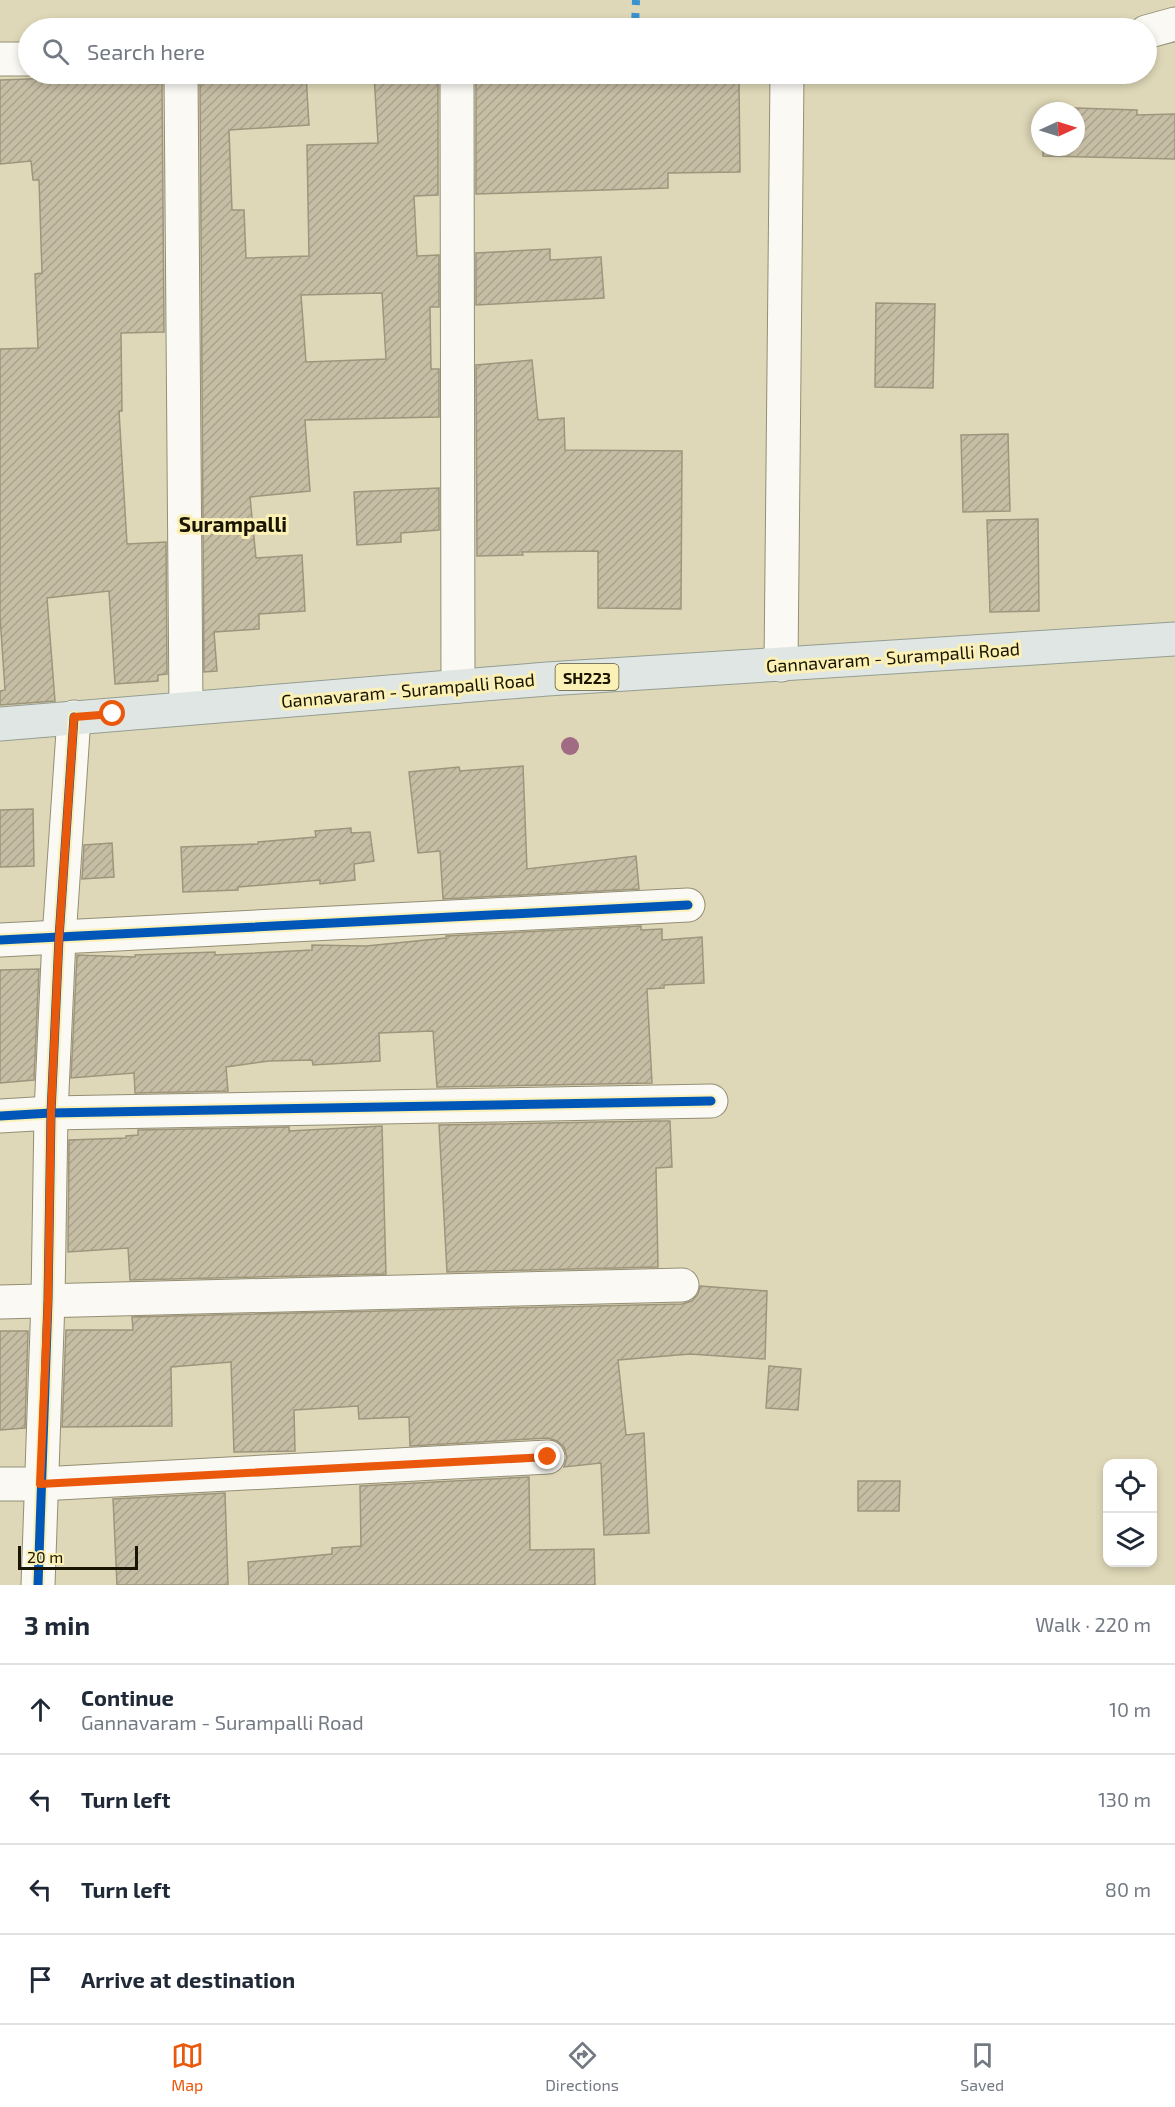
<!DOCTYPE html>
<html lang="en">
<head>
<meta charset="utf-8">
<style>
	body { margin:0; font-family:"Exo 2",sans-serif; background:#f2f2f3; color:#1f2937 }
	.controls { position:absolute; right:18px; bottom:18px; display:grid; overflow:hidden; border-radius:12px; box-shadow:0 3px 9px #0003 }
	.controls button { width:54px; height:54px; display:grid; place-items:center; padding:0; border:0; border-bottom:2px solid #e0e1e3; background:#fff; color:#1f2937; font:30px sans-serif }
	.compass { position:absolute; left:1031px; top:102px; width:54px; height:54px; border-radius:50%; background:#fff; box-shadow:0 3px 9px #0003; rotate:86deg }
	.scale { position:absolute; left:18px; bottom:15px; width:120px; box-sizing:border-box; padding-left:6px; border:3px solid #1a1501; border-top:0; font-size:16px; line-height:21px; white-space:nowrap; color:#1a1501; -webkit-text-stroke:4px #fbf0b5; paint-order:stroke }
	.stop { position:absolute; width:18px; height:18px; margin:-14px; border:4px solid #ea580c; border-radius:50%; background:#fff }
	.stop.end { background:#ea580c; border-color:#fff; box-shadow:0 2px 6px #0008 }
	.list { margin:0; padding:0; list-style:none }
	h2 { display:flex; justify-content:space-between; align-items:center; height:78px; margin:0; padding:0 24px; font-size:26px }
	h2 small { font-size:20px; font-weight:400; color:#747a83 }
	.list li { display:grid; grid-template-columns:39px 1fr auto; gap:18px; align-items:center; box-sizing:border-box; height:90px; padding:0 24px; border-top:2px solid #e0e1e3 }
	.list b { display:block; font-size:22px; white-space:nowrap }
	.list p { margin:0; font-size:20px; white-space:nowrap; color:#747a83 }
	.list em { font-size:20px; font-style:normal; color:#747a83 }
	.icon { flex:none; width:33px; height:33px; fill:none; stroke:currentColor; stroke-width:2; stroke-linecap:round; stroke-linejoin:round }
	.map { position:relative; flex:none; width:1175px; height:1585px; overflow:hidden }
	.search { position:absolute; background:#fff; box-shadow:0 3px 9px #0003; left:18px; right:18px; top:18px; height:66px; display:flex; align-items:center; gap:15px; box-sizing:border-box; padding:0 21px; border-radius:33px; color:#747a83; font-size:22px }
	.sheet { height:438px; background:#fff }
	nav { display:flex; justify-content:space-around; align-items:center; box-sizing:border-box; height:84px; border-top:2px solid #e0e1e3; background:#fff; font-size:16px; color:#747a83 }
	nav a { display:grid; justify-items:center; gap:3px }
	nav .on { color:#ea580c }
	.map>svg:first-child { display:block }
	.building { fill:url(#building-hatch); stroke:#9e957d; stroke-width:1.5; fill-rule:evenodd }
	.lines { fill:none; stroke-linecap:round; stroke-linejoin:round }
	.minor-casing { stroke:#938e74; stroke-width:35 }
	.primary-casing { stroke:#949e92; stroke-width:35 }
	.minor { stroke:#faf9f4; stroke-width:33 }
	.primary { stroke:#dfe6e3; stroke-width:33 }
	.quiet { stroke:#3993d0; stroke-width:8; stroke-dasharray:15 8; stroke-linecap:butt }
	.cycleway-casing { stroke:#fbf0b5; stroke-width:13 }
	.cycleway { stroke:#0057b8; stroke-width:9 }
	.tree { fill:#a06b83 }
	.route { stroke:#ea580c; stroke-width:8 }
	.labels { text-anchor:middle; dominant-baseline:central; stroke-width:6; stroke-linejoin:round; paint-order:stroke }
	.shield { fill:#fbf0b5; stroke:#5e5737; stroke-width:1.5 }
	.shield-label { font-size:16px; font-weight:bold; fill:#1a1501 }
	.street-label { font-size:18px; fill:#1a1501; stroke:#fbf0b5 }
	.quarter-label { font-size:21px; font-weight:bold; fill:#1a1501; stroke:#fbf0b5 }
</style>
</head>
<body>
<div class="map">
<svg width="1175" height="1585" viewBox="0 0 1175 1585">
	<defs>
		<pattern id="building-hatch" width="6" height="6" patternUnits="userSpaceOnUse" patternTransform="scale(1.5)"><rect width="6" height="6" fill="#c6bda5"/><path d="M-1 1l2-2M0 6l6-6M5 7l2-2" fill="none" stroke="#aaa28c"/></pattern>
	</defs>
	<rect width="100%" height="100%" fill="#dfd8b8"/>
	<g class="building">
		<path d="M374,74H427V77L438,76V195L414,196L417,256L439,255V307H430L431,369H439V417L305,420L310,491L250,497L256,558L302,555L305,611L259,614V629L214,632L217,671L204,672L200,81L306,75L309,125L229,130L232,210H244L246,258L309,256L307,145L378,143ZM382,293L386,359L306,362L301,295Z"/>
		<path d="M476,74H506V78L594,75V77L656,75V82L739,80L740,172L668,173V188L476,194Z"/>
		<path d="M84,77V78L152,77V84L162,83L164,332L121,333L122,411H119L127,544L166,542L167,674L158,675V681L115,684L109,591L47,598L55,701L0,705V691L5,690L0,616V349L38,348L35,274L42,273L39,180H33L31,161L0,164V80Z"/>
		<path d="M1045,107L1137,110V115L1175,114V159L1043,156V147H1076V111H1045Z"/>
		<path d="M550,249V260L601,257L604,298L476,305V253Z"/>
		<path d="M876,303L935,304L933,388L875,387Z"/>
		<path d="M532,360L538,420L564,418L565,450L682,451L681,609L598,608V551L522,552L523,555L477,556L476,365Z"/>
		<path d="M1008,434L1010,511L963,512L961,435Z"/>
		<path d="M439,488V530L401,533V542L357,545L354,492Z"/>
		<path d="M1038,519L1039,611L990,612L987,520Z"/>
		<path d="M523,766L527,869L636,856L639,889L443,899L440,851L418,853L409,772L459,767L460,771Z"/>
		<path d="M33,809L34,866L0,867V810Z"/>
		<path d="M351,828V833L370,832L374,861L354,864L355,880L320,884V880L238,887V890L183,892L181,847L258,844V842L316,837L315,831Z"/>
		<path d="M112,843L114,877L82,879L84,845Z"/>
		<path d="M641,926V930L662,929V940L702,937L704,983L664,985V988L647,989L652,1083L437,1087L433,1031L379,1033L380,1061L313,1065L312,1060L269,1061L226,1067L228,1091L135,1093L134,1073L71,1078L77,955L135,957V955L215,952V955L312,950V945L366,946L446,938V936Z"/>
		<path d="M39,969L34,1080L0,1083V970Z"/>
		<path d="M654,1121H670L672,1167L656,1168L658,1267L447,1272L439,1125Z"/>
		<path d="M382,1126L386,1274L130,1280L128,1248L68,1252L69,1140L126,1138V1136L138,1135V1130L289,1127V1131Z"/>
		<path d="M700,1286L767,1291L765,1359L690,1354L618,1360L626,1435L644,1433L649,1533L604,1535L601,1463L564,1467L567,1457L564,1447L557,1441L548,1438L410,1446L409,1417L359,1419L358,1406L294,1410L295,1451L234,1452L231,1362L171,1367L172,1426L62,1427L66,1330H133L132,1317L682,1304L692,1301L698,1294Z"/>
		<path d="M0,1331H28L25,1428L0,1430Z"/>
		<path d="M769,1366L801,1369L798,1410L766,1408Z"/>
		<path d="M529,1477L530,1550L594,1549L595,1585H249L248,1562L332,1554V1548L361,1546L360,1486Z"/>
		<path d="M858,1481H900L899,1511H858Z"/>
		<path d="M225,1493L228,1585H117L113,1499Z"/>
	</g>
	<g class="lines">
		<defs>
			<g id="minor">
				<path d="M1146,32L1175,24"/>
				<path d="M0,59H28"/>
				<path d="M181,74L186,708"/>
				<path d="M457,74L458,686"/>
				<path d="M781,665L787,74"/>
				<path d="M0,940L688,905"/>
				<path d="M0,1116L51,1113L711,1101"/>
				<path d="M0,1302L682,1285"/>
				<path d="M0,1484H40L548,1457"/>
				<path d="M38,1585L48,1300L51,1113L59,938L74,717"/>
			</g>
			<path id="primary" d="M0,724L547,679L1175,639"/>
		</defs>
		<use href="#minor" class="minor-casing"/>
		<use href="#primary" class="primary-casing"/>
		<use href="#minor" class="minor"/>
		<use href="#primary" class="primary"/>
		<path class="quiet" d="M635,28L636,0"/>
		<defs>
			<g id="cycleway">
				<path d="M0,940L688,905"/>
				<path d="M0,1116L51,1113L711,1101"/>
				<path d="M38,1585L48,1300L51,1113L59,938L74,717"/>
			</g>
		</defs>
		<use href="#cycleway" class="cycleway-casing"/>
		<use href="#cycleway" class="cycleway"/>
	</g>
	<circle class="tree" cx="570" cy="746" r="9"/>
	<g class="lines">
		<path class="route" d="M113,714L74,717L59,938L51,1113L48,1300L40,1484L548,1457"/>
	</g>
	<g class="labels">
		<rect class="shield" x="555.5" y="664" width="63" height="26" rx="4.5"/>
		<g class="shield-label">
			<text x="587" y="677">SH223</text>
		</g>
		<g class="street-label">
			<text transform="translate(893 657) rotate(-4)">Gannavaram - Surampalli Road</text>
			<text transform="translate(408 690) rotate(-5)">Gannavaram - Surampalli Road</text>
		</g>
		<g class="quarter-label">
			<text x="233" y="523">Surampalli</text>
		</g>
	</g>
</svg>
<div class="controls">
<button><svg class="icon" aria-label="locate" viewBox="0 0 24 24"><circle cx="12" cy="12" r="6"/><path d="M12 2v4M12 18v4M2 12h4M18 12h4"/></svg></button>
<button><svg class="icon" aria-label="layers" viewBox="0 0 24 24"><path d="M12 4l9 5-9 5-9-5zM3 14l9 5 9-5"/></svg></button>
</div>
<svg class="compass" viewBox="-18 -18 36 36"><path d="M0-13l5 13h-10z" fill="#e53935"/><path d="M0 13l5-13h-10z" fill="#747a83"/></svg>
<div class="scale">20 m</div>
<div class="stop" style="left:113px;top:714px"></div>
<div class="stop end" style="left:548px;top:1457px"></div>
<div class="search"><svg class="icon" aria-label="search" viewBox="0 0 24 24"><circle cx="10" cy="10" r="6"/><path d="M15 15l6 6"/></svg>Search here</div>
</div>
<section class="sheet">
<h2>3 min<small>Walk · 220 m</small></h2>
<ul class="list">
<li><svg class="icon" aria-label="ahead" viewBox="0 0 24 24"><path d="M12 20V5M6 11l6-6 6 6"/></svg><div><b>Continue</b><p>Gannavaram - Surampalli Road</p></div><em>10 m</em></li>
<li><svg class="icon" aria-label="left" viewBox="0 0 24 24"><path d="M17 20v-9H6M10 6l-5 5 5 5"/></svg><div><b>Turn left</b></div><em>130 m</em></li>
<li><svg class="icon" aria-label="left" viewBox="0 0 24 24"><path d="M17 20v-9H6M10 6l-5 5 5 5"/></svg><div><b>Turn left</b></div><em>80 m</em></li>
<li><svg class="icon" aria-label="arrive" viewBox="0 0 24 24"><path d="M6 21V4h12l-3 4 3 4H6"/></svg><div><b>Arrive at destination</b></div></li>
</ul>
</section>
<nav>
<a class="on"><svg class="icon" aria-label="map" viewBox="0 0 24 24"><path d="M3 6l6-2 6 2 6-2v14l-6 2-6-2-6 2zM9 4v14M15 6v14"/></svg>Map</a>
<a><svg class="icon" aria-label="directions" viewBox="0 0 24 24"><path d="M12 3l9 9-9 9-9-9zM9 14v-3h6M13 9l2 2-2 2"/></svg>Directions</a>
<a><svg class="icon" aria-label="saved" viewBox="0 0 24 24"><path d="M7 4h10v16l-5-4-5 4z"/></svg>Saved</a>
</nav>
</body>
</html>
